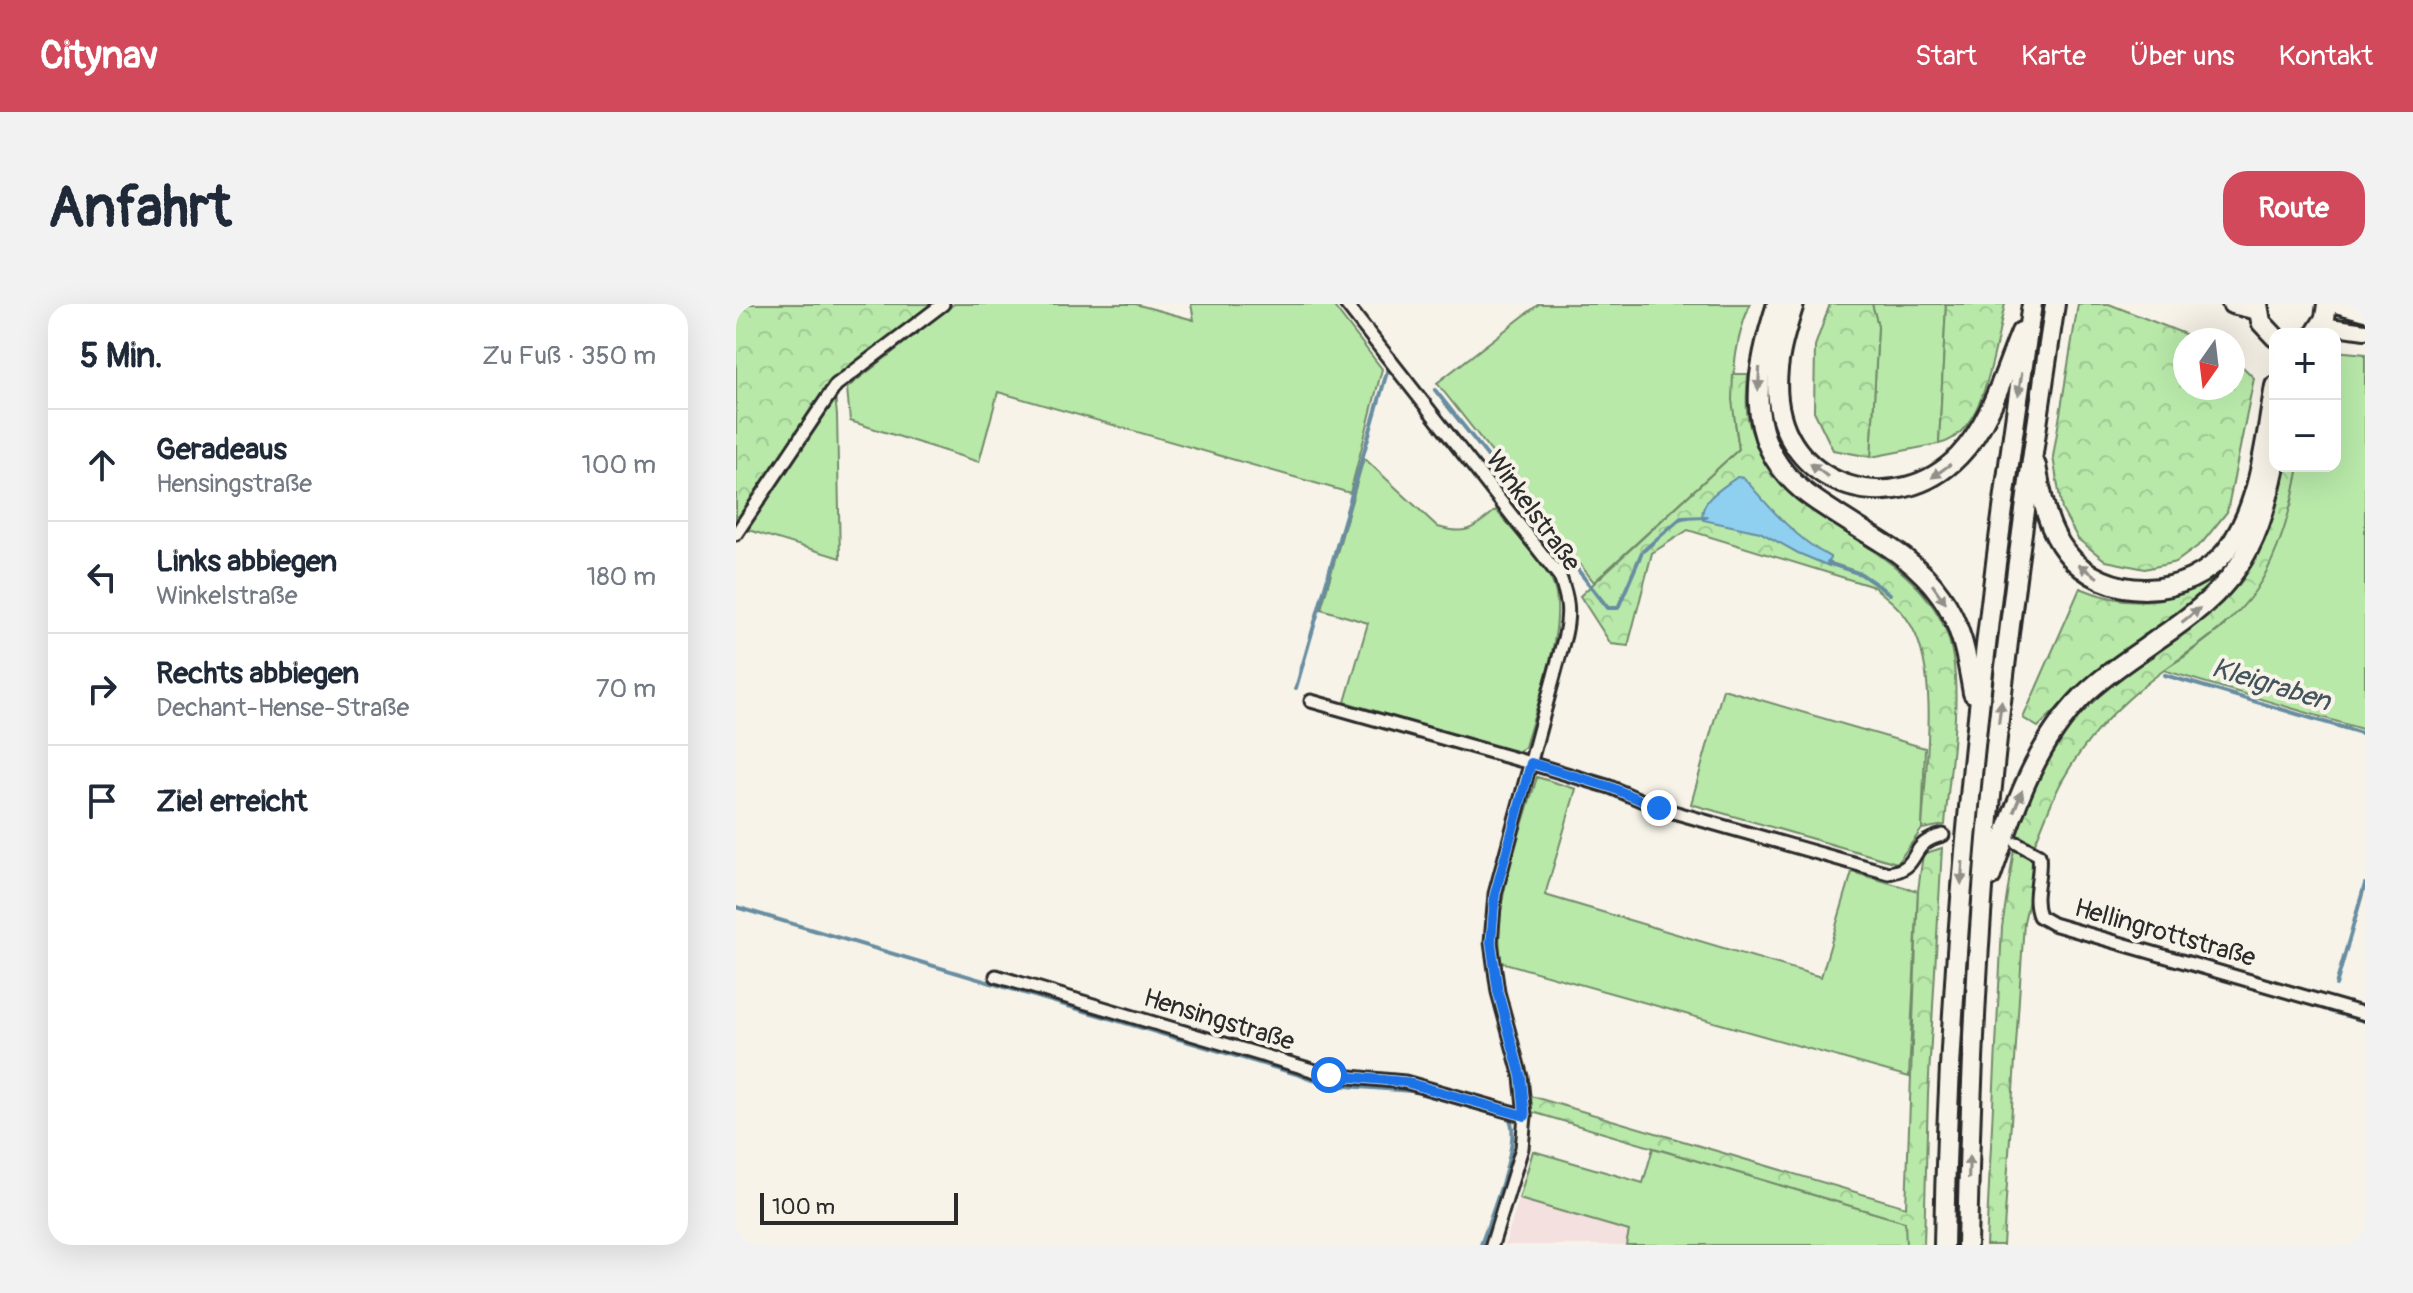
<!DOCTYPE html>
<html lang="de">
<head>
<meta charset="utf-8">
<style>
	body { margin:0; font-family:Pangolin,sans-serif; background:#f2f2f3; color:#1f2937 }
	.controls { position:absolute; right:24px; top:24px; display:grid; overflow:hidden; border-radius:16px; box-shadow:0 8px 32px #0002 }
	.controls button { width:72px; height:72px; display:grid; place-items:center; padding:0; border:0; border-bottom:2px solid #e0e1e3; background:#fff; color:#1f2937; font:40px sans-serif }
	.compass { position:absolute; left:1437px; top:24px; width:72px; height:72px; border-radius:50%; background:#fff; box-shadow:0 8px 32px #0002; rotate:194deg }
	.scale { position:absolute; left:24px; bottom:20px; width:198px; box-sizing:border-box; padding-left:8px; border:4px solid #2b2b2b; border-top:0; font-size:22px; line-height:28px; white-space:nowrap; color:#2b2b2b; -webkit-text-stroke:6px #f7f3e8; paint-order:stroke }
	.stop { position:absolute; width:24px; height:24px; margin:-18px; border:6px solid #1a73e8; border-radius:50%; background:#fff }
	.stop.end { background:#1a73e8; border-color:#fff; box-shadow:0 2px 8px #0008 }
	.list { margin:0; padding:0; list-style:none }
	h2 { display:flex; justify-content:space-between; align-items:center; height:104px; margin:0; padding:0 32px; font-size:34px }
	h2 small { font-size:26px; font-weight:400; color:#747a83 }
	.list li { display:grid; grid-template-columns:52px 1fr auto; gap:24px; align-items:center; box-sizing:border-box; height:112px; padding:0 32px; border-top:2px solid #e0e1e3 }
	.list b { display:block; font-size:30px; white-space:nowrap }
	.list p { margin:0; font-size:26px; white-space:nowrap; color:#747a83 }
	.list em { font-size:26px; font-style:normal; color:#747a83 }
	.icon { flex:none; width:44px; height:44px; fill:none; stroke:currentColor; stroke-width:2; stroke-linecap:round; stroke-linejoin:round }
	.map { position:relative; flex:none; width:1629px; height:941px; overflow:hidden; border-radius:24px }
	header { display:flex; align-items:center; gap:48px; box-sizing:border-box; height:112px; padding:0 40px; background:#d1495b; color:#fff }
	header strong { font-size:38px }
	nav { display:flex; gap:44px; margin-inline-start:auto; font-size:28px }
	.intro { display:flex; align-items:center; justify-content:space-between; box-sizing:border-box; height:192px; padding:0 48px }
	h1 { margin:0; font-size:56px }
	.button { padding:20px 36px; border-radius:24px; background:#d1495b; color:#fff; font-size:28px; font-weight:700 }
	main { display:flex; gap:48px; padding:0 48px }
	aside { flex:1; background:#fff; border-radius:24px; box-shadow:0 8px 32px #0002 }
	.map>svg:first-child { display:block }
	.built { fill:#f4e0de }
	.grass { fill:#b8e9a9; stroke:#728a6a; stroke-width:2 }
	.forest { fill:url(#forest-crowns); stroke:#728a6a; stroke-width:2 }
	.water { fill:#8fcff0; stroke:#678da1; stroke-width:2 }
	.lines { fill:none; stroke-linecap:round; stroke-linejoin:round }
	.stream { stroke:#678da1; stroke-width:4 }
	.minor-casing { stroke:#2b2b2b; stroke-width:17 }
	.tertiary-casing { stroke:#2b2b2b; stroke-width:20 }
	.primary-casing { stroke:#2b2b2b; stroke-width:24 }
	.trunk-casing { stroke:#2b2b2b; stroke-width:24 }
	.minor { stroke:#f7f3e8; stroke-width:11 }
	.tertiary { stroke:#f7f3e8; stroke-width:14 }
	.primary { stroke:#f7f3e8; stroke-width:18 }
	.trunk { stroke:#f7f3e8; stroke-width:18 }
	.oneway { fill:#918f8a }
	.route { stroke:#1a73e8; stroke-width:10 }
	.labels { text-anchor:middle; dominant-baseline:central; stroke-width:8; stroke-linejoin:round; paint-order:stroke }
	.street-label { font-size:26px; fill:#2b2b2b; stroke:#f7f3e8 }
	.water-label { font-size:28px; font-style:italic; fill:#44545c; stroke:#f7f3e8 }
</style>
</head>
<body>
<header>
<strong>Citynav</strong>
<nav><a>Start</a><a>Karte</a><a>Über uns</a><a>Kontakt</a></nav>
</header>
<div class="intro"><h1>Anfahrt</h1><a class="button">Route</a></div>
<main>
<aside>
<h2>5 Min.<small>Zu Fuß · 350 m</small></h2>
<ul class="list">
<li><svg class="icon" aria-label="ahead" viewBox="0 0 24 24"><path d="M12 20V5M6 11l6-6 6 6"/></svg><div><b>Geradeaus</b><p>Hensingstraße</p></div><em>100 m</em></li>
<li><svg class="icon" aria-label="left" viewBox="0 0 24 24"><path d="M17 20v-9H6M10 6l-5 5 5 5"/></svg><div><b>Links abbiegen</b><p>Winkelstraße</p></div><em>180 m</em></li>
<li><svg class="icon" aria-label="right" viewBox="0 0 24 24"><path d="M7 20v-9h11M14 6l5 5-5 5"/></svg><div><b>Rechts abbiegen</b><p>Dechant-Hense-Straße</p></div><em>70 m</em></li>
<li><svg class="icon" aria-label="arrive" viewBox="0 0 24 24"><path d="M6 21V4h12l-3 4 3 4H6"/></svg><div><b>Ziel erreicht</b></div></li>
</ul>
</aside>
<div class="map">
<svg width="1629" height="941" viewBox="0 0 1629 941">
	<defs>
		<pattern id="forest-crowns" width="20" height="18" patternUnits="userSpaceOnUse" patternTransform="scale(2)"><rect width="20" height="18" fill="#b8e9a9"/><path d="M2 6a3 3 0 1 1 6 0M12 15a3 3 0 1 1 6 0" fill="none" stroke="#9ec892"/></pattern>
	</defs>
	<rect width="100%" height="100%" fill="#f7f3e8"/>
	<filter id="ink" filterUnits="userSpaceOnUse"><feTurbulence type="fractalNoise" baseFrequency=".0125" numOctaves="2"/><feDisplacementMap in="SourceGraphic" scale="16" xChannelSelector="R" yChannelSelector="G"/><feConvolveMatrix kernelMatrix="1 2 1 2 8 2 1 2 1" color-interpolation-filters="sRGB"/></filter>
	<g filter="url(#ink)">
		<path class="built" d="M783,895L894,927L890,941H769Z"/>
		<g class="grass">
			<path d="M218,0H399L458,16L455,0H596L646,65L614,189L262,88L243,158L114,117L111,84Z"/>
			<path d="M803,0H1014C994,48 994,95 1003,145L858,278L701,79Z"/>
			<path d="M1136,0H1210L1203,140L1135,153L1142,22Z"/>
			<path d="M1599,47L1629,50V426L1427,366L1448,353L1488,322L1555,202L1563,162H1599Z"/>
			<path d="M99,91L101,112L104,254L9,225Z"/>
			<path d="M628,154L702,223C732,232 737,224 760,206C773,223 811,263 817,280C833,318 800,402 789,443L780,449L609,398L632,319L585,305Z"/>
			<path d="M987,385L1189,444L1186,525L1161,559L955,500Z"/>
			<path d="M801,473L840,485L809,591L1085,673L1116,568L1182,587L1173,773L765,658C756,597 784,532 801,473Z"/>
			<path d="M917,844L1170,918V941H890L893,927L783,895L797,847L907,879Z"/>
		</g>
		<g class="forest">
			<path d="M0,0H196L98,76L0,220Z"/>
			<path d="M1094,0H1136L1142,22L1135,153L1097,146L1078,107L1079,42Z"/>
			<path d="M1210,0H1269C1259,40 1250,130 1203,140Z"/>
			<path d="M1342,0H1373L1464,36H1449V84H1497V53L1518,74L1491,208L1466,239L1440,258L1409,265L1370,257L1342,235L1326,206L1317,153Z"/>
			<path d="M997,70H1012C1011,86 1009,103 1013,119C1038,222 1173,233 1210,327C1230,377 1213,466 1209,521L1186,525C1189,467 1204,374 1176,323C1167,306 1153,295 1138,283L952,226L916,249L892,342L875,340L844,292L1003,145L996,96Z"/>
			<path d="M1548,162H1563C1555,205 1544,250 1519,287C1489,330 1442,352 1404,385C1374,410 1345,443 1326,477C1315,497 1308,518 1299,539L1280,534C1299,471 1330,414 1382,372C1421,341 1470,320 1501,279C1529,244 1538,204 1548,162Z"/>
			<path d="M1488,261L1494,265L1468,294L1375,358L1337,389L1302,423L1287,414L1344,284C1394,305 1448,302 1488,261Z"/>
			<path d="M1206,544L1192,790L1188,941H1170L1169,918L796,808L795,792L1170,903L1182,587L1187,550Z"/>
			<path d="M1278,545L1295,555L1300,566L1288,618L1267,941H1250L1266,623Z"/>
		</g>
		<path class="water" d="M1001,173L1008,174C1033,203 1060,235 1094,253L1093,262L1062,249L1024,228L967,216C962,196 987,184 1001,173Z"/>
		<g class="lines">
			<g class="stream">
				<path d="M699,86L872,304H882L906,248L945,214L970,213"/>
				<path d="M1092,259L1125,270L1154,290"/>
				<path d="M1429,371L1629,430"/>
				<path d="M560,384L651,68"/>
				<path d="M0,603L597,781L676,787L773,814C787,834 753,917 745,941"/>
				<path d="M1600,681L1629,580"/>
				<path d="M1593,707L1629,717"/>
			</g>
			<defs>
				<g id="minor">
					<path d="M610,0L824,273C832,295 834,308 829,331L759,590L755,638L762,688L785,773L789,812L786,844L756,941"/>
					<path d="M0,230L100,81L207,0"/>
					<path d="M575,397L787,457L874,483L923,504L1152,569C1188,564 1169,540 1207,531"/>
					<path d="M1281,539L1303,551C1306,572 1295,592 1303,612L1317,620L1629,710"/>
					<path d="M260,672L593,771L669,778L789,812"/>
				</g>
				<g id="tertiary">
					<path d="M1596,0L1629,9"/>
					<path d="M1586,21L1629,27"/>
				</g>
				<g id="primary">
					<path d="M1496,0L1522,6"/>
					<path d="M1522,0L1525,18L1539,33"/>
					<path d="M1579,30L1589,14L1591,0"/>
				</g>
				<g id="trunk">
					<path d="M1041,0C1020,66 1005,135 1066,186C1083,200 1103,211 1121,223C1153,242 1184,261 1205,292C1226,321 1231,355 1237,389"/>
					<path d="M1058,0C1048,31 1038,63 1042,96C1053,186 1161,216 1223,152C1254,120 1268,69 1285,28"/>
					<path d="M1300,162C1306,192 1310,223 1330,248C1369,299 1453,296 1491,246C1525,200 1529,136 1539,82"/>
					<path d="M1255,572C1277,508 1297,443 1346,393C1368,371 1394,355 1419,337C1496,285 1520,254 1539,162"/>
					<path d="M1208,941C1213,625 1249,312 1296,0"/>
					<path d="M1231,941C1234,806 1239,670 1251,535C1267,356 1292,178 1319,0"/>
				</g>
			</defs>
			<use href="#minor" class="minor-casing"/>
			<use href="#tertiary" class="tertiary-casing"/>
			<use href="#primary" class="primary-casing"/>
			<use href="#trunk" class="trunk-casing"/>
			<use href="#minor" class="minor"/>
			<use href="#tertiary" class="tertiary"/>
			<use href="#primary" class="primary"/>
			<use href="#trunk" class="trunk"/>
		</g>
		<defs><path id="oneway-solid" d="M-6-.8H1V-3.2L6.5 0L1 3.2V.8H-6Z" transform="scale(2)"/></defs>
		<g class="oneway">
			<use href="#oneway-solid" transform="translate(1023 75) rotate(93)"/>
			<use href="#oneway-solid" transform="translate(1284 80) rotate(99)"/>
			<use href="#oneway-solid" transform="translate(1083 166) rotate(-143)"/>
			<use href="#oneway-solid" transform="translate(1205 167) rotate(144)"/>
			<use href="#oneway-solid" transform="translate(1352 267) rotate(-146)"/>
			<use href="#oneway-solid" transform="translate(1203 290) rotate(55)"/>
			<use href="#oneway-solid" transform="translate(1455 311) rotate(-38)"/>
			<use href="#oneway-solid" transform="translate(1264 408) rotate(-83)"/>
			<use href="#oneway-solid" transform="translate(1282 497) rotate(-68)"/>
			<use href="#oneway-solid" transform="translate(1226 569) rotate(94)"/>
			<use href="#oneway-solid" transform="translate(1233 863) rotate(-88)"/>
		</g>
	</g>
	<g class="lines" filter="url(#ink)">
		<path class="route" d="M593,771L669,778L789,812L785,773L762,688L755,638L759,590L795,459L874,483L923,504"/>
	</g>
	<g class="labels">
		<g class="street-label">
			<text transform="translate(797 207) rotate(54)">Winkelstraße</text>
			<text transform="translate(1429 629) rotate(16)">Hellingrottstraße</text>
			<text transform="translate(483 716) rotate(17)">Hensingstraße</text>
		</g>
		<g class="water-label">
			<text transform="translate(1535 381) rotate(17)">Kleigraben</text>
		</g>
	</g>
</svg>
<div class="controls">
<button>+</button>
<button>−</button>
</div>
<svg class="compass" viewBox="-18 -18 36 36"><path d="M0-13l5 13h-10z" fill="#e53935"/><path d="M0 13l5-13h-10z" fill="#747a83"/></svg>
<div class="scale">100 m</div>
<div class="stop" style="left:593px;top:771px"></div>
<div class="stop end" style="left:923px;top:504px"></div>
</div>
</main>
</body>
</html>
